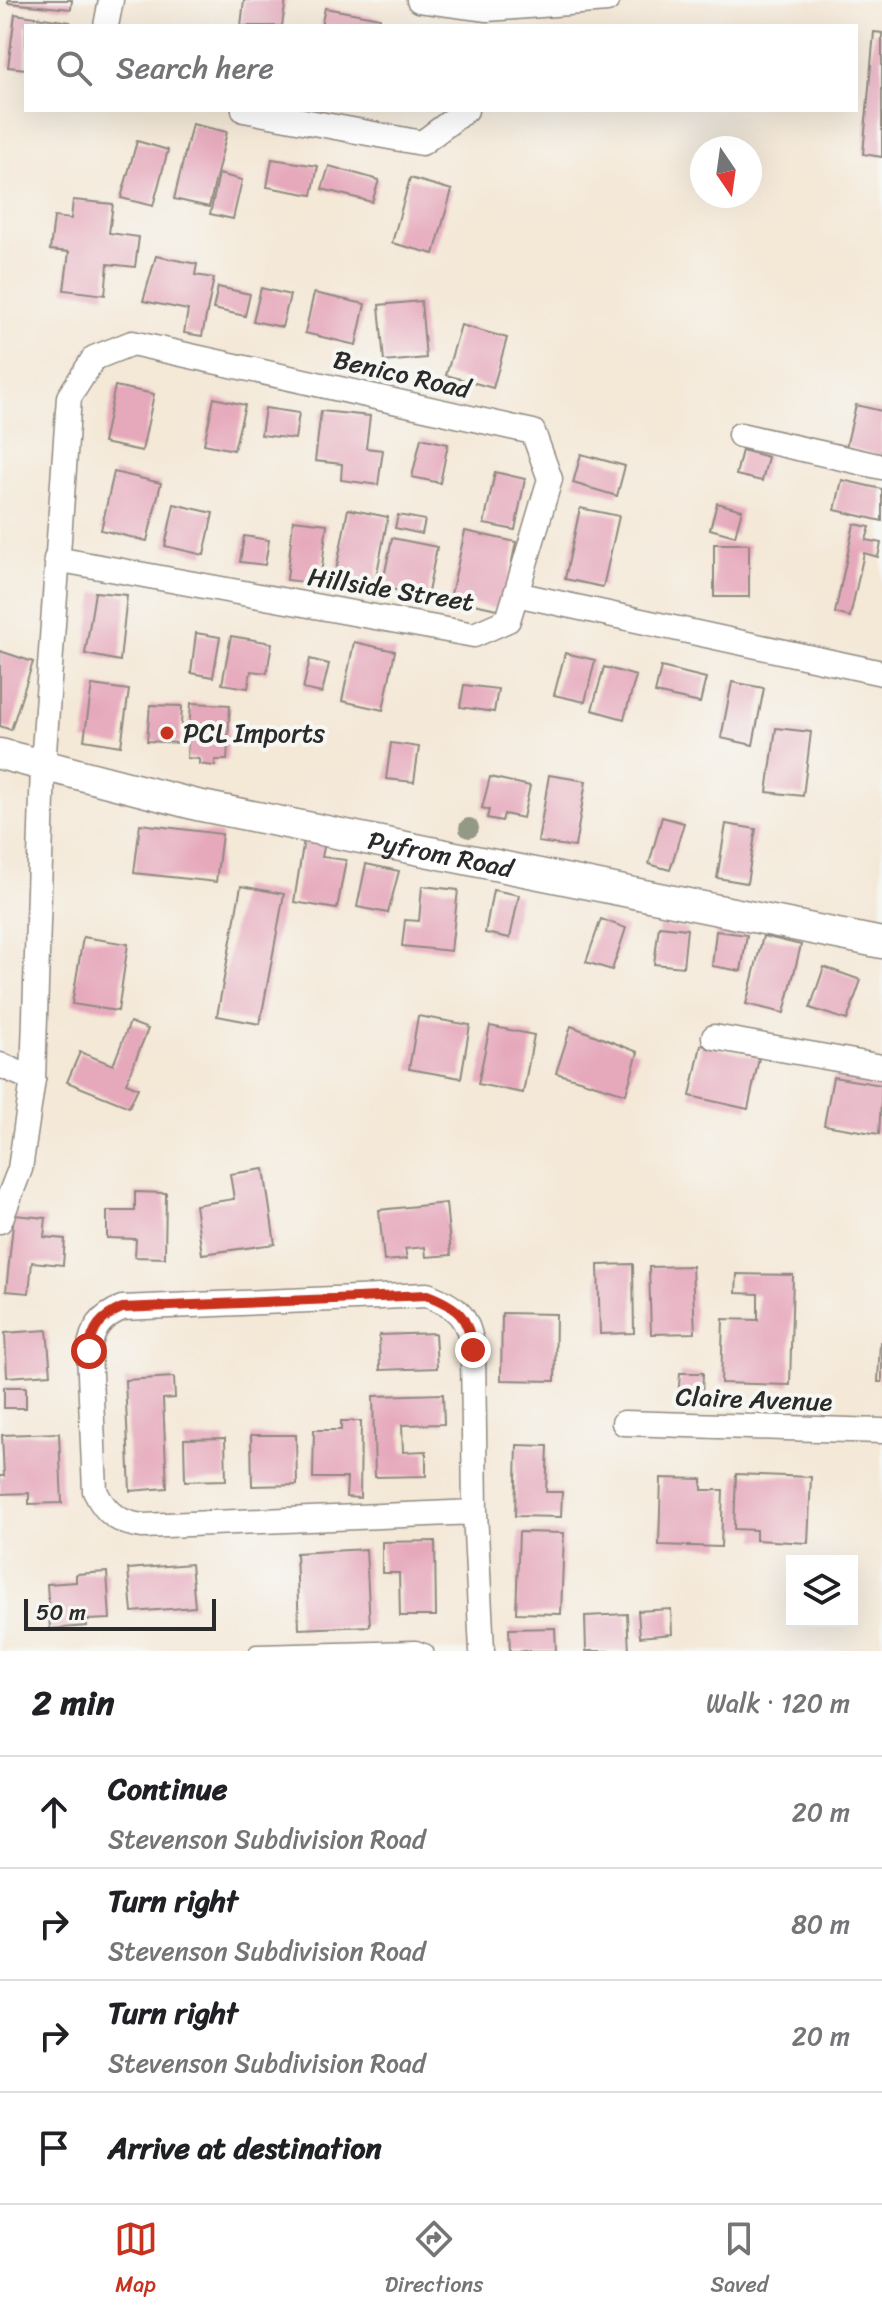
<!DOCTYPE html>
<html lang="en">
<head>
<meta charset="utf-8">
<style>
	body { margin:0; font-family:Sriracha,sans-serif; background:#f2f2f2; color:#202124 }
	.controls { position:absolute; right:24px; bottom:24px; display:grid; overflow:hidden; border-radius:0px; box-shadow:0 8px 32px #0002 }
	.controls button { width:72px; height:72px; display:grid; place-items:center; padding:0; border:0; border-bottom:2px solid #e0e0e0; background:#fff; color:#202124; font:40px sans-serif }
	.compass { position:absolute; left:690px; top:136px; width:72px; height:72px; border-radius:50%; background:#fff; box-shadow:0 8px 32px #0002; rotate:167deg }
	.scale { position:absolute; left:24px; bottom:20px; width:192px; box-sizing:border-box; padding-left:8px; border:4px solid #2b2b2b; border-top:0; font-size:22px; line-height:28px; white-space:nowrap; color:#2b2b2b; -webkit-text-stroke:6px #f6f6f2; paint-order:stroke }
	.stop { position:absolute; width:24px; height:24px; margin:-18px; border:6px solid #c8321e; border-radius:50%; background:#fff }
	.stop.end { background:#c8321e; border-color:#fff; box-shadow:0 2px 8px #0008 }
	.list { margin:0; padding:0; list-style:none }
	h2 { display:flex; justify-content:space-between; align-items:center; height:104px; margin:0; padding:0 32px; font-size:34px }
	h2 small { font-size:26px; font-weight:400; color:#757577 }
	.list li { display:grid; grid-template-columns:52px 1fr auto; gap:24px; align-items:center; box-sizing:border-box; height:112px; padding:0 32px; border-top:2px solid #e0e0e0 }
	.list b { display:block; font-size:30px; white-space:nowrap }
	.list p { margin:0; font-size:26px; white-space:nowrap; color:#757577 }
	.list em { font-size:26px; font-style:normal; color:#757577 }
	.icon { flex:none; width:44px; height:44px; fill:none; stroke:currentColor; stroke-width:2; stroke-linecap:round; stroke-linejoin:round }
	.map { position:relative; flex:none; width:882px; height:1651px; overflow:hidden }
	.search { position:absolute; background:#fff; box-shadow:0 8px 32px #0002; left:24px; right:24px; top:24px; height:88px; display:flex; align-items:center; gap:20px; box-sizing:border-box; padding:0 28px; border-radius:0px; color:#757577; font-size:30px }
	.sheet { height:552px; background:#fff }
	nav { display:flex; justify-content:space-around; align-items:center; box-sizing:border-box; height:112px; border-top:2px solid #e0e0e0; background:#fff; font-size:22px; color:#757577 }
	nav a { display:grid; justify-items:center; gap:4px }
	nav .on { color:#c8321e }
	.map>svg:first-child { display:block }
	.building { fill:#e6a9bc }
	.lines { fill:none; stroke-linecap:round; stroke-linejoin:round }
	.service-casing { stroke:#908a81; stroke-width:15 }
	.minor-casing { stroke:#908a81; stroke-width:27 }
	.tertiary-casing { stroke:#908a81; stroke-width:33 }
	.service { stroke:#fff; stroke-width:12 }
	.minor { stroke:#fff; stroke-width:24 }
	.tertiary { stroke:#fff; stroke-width:30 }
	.tree { fill:#939887 }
	.route { stroke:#c8321e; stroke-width:10 }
	.poi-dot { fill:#c8321e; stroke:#f6f6f2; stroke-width:3 }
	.labels { text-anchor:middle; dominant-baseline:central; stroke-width:8; stroke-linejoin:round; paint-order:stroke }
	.street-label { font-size:26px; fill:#2b2b2b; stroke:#f6f6f2 }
	.poi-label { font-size:26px; fill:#2b2b2b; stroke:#f6f6f2; text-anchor:start }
</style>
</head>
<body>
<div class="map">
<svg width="882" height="1651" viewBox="0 0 882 1651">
	<rect width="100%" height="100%" fill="#f6f6f2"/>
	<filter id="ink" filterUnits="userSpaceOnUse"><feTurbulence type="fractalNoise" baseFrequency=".0125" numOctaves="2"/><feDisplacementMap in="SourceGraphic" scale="16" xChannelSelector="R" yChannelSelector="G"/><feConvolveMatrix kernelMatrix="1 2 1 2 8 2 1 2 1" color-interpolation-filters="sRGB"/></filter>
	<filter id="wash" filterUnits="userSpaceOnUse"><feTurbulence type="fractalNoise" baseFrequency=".006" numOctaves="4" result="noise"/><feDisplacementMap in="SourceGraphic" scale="32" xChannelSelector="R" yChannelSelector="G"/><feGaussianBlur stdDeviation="1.8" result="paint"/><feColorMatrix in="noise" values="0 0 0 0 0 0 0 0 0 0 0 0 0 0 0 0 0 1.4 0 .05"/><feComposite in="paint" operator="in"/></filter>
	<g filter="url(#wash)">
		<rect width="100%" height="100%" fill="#f4e8d7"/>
		<g id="blocks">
			<g class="building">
				<path d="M8,0H72L71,9L8,3Z"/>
				<path d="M244,0H286L282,26H241Z"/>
				<path d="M325,8L380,18L379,26H321Z"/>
				<path d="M15,14L70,22L74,26H26V69L8,67Z"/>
				<path d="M874,32L882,33V157L863,154Z"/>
				<path d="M192,124L227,132L209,207L174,199Z"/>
				<path d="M137,141L168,150L153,206L121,198Z"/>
				<path d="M272,159L318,166L312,195L267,187Z"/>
				<path d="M329,166L379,180L372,202L322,189Z"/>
				<path d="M219,174L242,180L233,219L210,214Z"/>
				<path d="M410,178L452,190L434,254L392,243Z"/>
				<path d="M73,200L113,204L109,233L139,237L135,267L108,264L105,295L64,290L69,252L50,250L54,217L71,219Z"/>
				<path d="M156,256L197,264L195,275L214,278L202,336L184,333L188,310L143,301Z"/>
				<path d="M218,287L250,294L245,316L213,309Z"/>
				<path d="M261,288L290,295L282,327L253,321Z"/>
				<path d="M314,293L365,304L356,345L305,333Z"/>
				<path d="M421,301L426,358L384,362L379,305Z"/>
				<path d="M461,325L507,338L493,388L446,375Z"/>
				<path d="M115,386L154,394L142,451L103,443Z"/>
				<path d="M214,398L245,405L234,450L204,444Z"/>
				<path d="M856,405L882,411V456L846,447Z"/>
				<path d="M265,408L299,413L295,439L261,435Z"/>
				<path d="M321,411L370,416L366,448L383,450L378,485L341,480L342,464L315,461Z"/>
				<path d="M421,438L448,444L440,483L412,477Z"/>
				<path d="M742,450L768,457L762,481L736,475Z"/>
				<path d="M581,454L625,466L617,496L573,483Z"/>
				<path d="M114,472L161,483L147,541L101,530Z"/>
				<path d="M495,472L525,479L515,530L484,524Z"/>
				<path d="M842,480L882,489V521L835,510Z"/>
				<path d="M717,503L742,510L735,536L710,529Z"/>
				<path d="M174,504L213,513L204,555L165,546Z"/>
				<path d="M580,508L619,516L603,587L565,579Z"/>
				<path d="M348,509L388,517L373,593L333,586Z"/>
				<path d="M398,515L425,520L422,534L395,528Z"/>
				<path d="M293,520L327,524L320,584L287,580Z"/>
				<path d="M854,524L870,527L866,540L881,543L878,557L864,553L850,617L835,613Z"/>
				<path d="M465,531L516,542L502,610L450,599Z"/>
				<path d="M244,536L269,540L265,565L240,562Z"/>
				<path d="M392,538L437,547L427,597L382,587Z"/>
				<rect x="714" y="544" width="35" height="53"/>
				<path d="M95,592L127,595L120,661L85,654Z"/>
				<path d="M196,633L220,637L213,677L191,673Z"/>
				<path d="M231,636L272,643L267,673L251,671L248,688L222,684Z"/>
				<path d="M354,642L395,651L383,710L342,701Z"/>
				<path d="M0,651L33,662L11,730L0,726Z"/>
				<path d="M565,653L595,660L585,702L554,695Z"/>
				<path d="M310,659L329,664L322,693L303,689Z"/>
				<path d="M604,667L636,676L624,719L592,710Z"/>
				<path d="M661,667L706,678L700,703L655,693Z"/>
				<path d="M732,682L764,688L753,745L721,738Z"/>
				<path d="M92,685L129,690L121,746L84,740Z"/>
				<path d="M464,685L498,689L494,712L460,707Z"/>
				<path d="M191,703L230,705L227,760H215V766L199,764V759L187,758Z"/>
				<path d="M150,705L182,706L180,743L147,741Z"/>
				<path d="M776,728L811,732L803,796L767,792Z"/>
				<path d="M391,743L419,747L414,782L386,779Z"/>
				<path d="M549,775L586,781L575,847L538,842Z"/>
				<path d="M490,777L530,786L523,818L504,814L502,821L487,818L489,810L482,808Z"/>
				<path d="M662,817L684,823L670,870L649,864Z"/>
				<path d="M140,824L222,834L216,882L134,873Z"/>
				<path d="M726,824L756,829L747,883L717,878Z"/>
				<path d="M304,839L325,843L322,857L346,860L337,909L294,902Z"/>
				<path d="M366,864L399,871L388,913L357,907Z"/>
				<path d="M241,886L284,894L260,1024L217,1016Z"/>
				<path d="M422,886L458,890L451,951L402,946L405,920L419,921Z"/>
				<path d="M493,890L519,895L510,938L485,933Z"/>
				<path d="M601,919L626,928L612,970L586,962Z"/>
				<path d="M659,926L687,929L683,967L654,964Z"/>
				<path d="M716,931L747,935L741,971L712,966Z"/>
				<path d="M763,936L801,945L784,1013L746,1004Z"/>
				<path d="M83,937L128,944L118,1011L72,1004Z"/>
				<path d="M824,967L861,980L847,1020L810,1008Z"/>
				<path d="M418,1016L470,1025L461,1078L409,1069Z"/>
				<path d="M130,1022L148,1029L126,1083L138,1088L129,1107L67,1082L80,1052L113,1065Z"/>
				<path d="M490,1026L534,1035L523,1093L478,1084Z"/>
				<path d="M571,1026L638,1052L626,1094L556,1073Z"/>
				<path d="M701,1045L759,1058L748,1109L690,1096Z"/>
				<path d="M833,1077L882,1085L879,1134L824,1125Z"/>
				<path d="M264,1169L275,1244L202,1254L195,1205L234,1199L230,1174Z"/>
				<path d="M135,1192L166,1193L165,1258L135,1257L136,1239L107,1238V1211H135Z"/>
				<path d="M446,1203L451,1255L426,1257L425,1247L405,1249L407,1259L384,1261L379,1210Z"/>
				<path d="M14,1215L46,1218L44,1237L65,1239L63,1265L32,1262L29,1293L6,1291Z"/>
				<path d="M633,1264L634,1333L600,1334L598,1265Z"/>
				<path d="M692,1266L695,1333L651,1334L649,1267Z"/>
				<path d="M737,1274L793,1275L790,1385L721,1383L723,1319L758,1320V1294L736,1293Z"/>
				<path d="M502,1313L556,1314L555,1381L501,1380Z"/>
				<path d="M47,1330L51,1374L7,1377L5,1333Z"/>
				<path d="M435,1333L437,1368L380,1370L379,1335Z"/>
				<path d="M880,1342H882V1382H878Z"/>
				<path d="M680,1373H703L702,1400L678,1399Z"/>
				<path d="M174,1377L175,1398L163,1399L167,1488L130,1491L125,1380Z"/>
				<rect x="4" y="1387" width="22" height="21"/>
				<path d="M443,1394L444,1424L402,1425L403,1452L426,1451V1476L375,1477L373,1396Z"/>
				<path d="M341,1421H361L360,1498L346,1497L347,1478H313L314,1430H341Z"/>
				<path d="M59,1433L62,1503L29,1504V1493L0,1494V1476H4L2,1435Z"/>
				<path d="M251,1435H296L297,1485L252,1486Z"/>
				<path d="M225,1438L226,1480L185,1481L184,1439Z"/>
				<path d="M517,1445L548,1446L546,1492H562L561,1517L515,1516Z"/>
				<path d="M736,1474L811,1477L808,1543L756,1540V1530L734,1529Z"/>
				<path d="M661,1478L702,1479V1490H723L721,1547L659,1545Z"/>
				<path d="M519,1532L564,1533L561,1614L516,1613Z"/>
				<path d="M435,1541L436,1616H400L399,1573H382V1542Z"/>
				<path d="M366,1549L370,1626L299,1629L296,1553Z"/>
				<path d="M191,1564L195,1607L132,1612L128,1569Z"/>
				<path d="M107,1572L110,1619L86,1620L87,1626L50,1629L47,1584L76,1582V1574Z"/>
				<path d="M671,1609L672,1634L640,1637L638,1611Z"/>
				<path d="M627,1614L629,1651H586L585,1616Z"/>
				<path d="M555,1628L556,1651H510L509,1629Z"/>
			</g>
		</g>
	</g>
	<g filter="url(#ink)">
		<use href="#blocks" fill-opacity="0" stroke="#908a81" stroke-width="2"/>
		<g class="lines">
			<defs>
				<path id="service" d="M256,1651L416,1647L427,1651"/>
				<g id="minor">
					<path d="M419,0L487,9L607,0"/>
					<path d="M106,26L111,0"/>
					<path d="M244,110L422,143L466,110"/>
					<path d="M740,435L882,467"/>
					<path d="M56,559L474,635L508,620L516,594L882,673"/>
					<path d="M714,1037L882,1067"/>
					<path d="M0,1065L33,1079"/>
					<path d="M0,1221L20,1169L33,1079L43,766L69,397L94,358L132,343L533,432L550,479L516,594"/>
					<path d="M624,1423L882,1431"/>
					<path d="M475,1512L143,1526C119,1523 106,1514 95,1491L89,1351C92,1328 101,1317 122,1308L427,1295C458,1307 468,1316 473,1350L475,1512L482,1651"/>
				</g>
				<g id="tertiary">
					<path id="s1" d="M0,754L197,805L882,943"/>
				</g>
			</defs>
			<use href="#service" class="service-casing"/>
			<use href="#minor" class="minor-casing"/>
			<use href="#tertiary" class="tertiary-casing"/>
			<use href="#service" class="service"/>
			<use href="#minor" class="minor"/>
			<use href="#tertiary" class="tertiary"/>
		</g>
		<circle class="tree" cx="469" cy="828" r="10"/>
	</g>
	<g class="lines" filter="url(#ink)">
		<path class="route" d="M89,1351C92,1328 101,1317 122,1308L427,1295C458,1307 468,1316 473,1350"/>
	</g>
	<circle class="poi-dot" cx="167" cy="733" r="8"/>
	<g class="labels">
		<g class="street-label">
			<text transform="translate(402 374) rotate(13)">Benico Road</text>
			<text transform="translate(391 589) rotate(9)">Hillside Street</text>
			<text stroke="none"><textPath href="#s1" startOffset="452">Pyfrom Road</textPath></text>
			<text transform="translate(754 1399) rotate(2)">Claire Avenue</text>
		</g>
		<g class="poi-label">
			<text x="183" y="733">PCL Imports</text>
		</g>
	</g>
</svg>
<div class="controls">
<button><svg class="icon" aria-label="layers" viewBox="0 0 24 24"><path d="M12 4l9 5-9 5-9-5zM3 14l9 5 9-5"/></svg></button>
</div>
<svg class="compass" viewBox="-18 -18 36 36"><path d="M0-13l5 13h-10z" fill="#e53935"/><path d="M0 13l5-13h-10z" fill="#757577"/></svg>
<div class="scale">50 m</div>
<div class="stop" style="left:89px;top:1351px"></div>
<div class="stop end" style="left:473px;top:1350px"></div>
<div class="search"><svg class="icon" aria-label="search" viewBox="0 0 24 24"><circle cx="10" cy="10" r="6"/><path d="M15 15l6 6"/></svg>Search here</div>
</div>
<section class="sheet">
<h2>2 min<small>Walk · 120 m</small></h2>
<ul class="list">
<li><svg class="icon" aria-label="ahead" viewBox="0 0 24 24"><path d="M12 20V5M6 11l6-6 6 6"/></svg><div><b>Continue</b><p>Stevenson Subdivision Road</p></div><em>20 m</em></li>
<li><svg class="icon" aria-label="right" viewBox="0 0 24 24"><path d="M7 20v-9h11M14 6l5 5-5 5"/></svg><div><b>Turn right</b><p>Stevenson Subdivision Road</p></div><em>80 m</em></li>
<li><svg class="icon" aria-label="right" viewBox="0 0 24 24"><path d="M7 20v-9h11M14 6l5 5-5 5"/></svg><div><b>Turn right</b><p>Stevenson Subdivision Road</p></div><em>20 m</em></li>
<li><svg class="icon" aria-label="arrive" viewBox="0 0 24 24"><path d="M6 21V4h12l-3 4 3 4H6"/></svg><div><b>Arrive at destination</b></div></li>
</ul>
</section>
<nav>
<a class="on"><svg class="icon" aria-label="map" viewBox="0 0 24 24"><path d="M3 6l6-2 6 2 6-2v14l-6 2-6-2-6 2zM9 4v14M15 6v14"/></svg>Map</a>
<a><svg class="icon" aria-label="directions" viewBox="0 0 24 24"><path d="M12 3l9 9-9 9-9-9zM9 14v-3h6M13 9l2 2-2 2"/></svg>Directions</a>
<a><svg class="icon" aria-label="saved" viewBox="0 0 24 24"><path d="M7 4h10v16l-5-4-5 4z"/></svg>Saved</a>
</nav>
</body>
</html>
